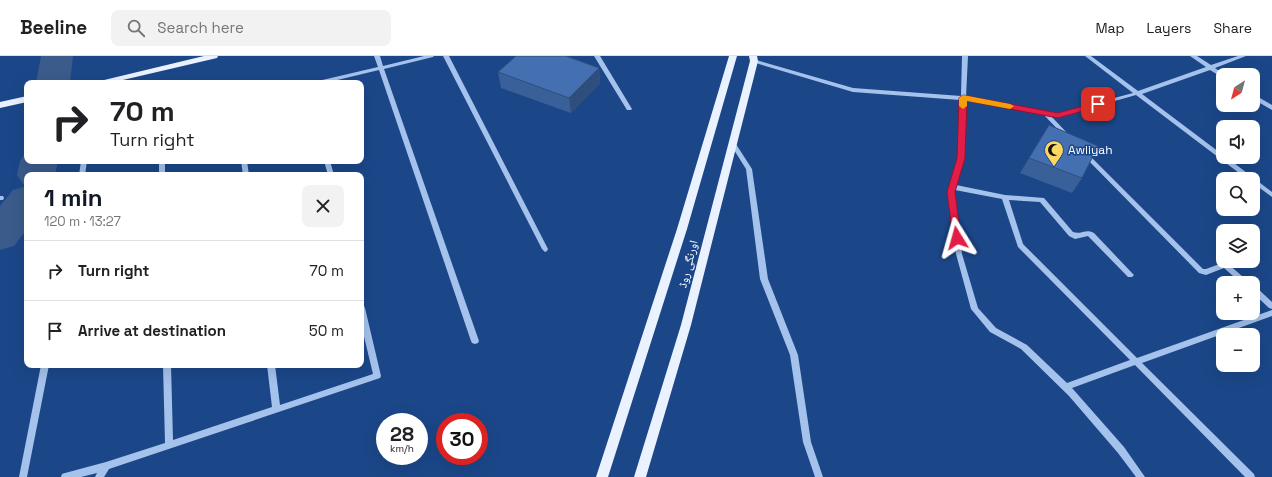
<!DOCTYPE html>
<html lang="en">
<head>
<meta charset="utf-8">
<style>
  body { margin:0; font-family:"Space Grotesk","Noto Naskh Arabic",sans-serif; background:#f2f2f2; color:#202124; height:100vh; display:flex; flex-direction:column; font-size:15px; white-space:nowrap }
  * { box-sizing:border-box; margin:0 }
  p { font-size:13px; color:#757577 }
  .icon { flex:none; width:22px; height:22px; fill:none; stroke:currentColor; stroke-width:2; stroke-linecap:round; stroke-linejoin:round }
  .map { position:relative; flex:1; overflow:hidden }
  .drawer { position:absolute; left:24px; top:116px; width:340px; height:196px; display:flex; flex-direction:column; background:#fff; border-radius:8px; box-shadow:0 4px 16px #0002 }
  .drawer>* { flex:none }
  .guide { position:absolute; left:24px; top:24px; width:340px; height:84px; border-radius:8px; box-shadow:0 4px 16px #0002; background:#fff; color:#202124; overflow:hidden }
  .needle { width:26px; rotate:216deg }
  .fabs { position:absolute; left:1216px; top:12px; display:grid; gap:8px }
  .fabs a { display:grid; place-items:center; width:44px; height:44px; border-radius:8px; background:#fff; box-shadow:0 4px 16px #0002; font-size:20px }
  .speed { position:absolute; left:376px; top:357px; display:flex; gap:8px; font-size:20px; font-weight:700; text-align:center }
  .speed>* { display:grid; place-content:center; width:52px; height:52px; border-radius:50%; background:#fff; box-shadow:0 4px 16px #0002; line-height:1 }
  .speed small { font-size:10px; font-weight:400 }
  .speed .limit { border:6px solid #d22; background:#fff; color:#111 }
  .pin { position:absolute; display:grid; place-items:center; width:34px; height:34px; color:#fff; margin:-17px; border-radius:8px; box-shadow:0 2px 6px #0006 }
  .me { position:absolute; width:44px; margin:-22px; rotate:352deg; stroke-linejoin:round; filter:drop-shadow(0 0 3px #0008) }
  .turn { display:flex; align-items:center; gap:14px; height:84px; padding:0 20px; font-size:18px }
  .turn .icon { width:52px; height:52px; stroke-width:2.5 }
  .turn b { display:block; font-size:28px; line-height:34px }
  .round { display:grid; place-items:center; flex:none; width:42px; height:42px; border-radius:8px; background:#f2f2f2 }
  .overview { display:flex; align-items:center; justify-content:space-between; height:68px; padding:0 20px }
  h1 { font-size:24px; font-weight:600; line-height:30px; color:#111827 }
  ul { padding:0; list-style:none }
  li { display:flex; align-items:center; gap:12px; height:60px; padding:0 20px; border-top:1px solid #e0e0e0 }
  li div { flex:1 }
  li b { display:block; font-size:15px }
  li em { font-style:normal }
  header { display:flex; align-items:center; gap:24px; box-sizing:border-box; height:56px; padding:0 20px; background:#fff; border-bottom:1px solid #e0e0e0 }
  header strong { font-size:19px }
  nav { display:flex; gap:22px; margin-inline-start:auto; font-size:14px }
  .search { width:280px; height:36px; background:#f2f2f2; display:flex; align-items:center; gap:10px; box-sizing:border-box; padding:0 14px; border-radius:8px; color:#757577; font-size:15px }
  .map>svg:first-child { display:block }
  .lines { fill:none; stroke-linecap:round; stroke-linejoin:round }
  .river { fill:#3b5b8b; fill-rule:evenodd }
  .minor { fill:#a5c2ec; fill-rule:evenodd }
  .major { fill:#eaf1ff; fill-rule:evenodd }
  .wall { fill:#3a6099 }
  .shaded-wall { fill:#304e7d }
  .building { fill:#4470b2; stroke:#304e7d }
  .route { fill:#e11d48; stroke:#92132f }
  .slow { fill:#f59e0b }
  .labels { text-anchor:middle; stroke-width:3; stroke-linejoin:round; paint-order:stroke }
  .poi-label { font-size:12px; fill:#fff; stroke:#1b4789; text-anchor:start }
  .street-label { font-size:12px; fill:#fff; stroke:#1b4789 }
</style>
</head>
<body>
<header>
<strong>Beeline</strong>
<div class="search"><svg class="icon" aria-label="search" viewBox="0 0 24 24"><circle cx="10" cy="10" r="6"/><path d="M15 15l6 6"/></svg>Search here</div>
<nav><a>Map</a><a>Layers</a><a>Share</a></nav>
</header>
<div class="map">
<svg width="1272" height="421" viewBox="0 0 1272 421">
  <rect width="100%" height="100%" fill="#1b4789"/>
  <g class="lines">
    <path class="river" d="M41,0H73L70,27H36Z
      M26,96L27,105H58L55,119H27V130L23,128L17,119L20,105Z
      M27,130V173L14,190L0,194V150L13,134Z"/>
    <path class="minor" d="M374,0H380L383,10L424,0H434L433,1L384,13L479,285L478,287L475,288L472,287L471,285L379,14L325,27H315L318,25L378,11Z
      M443,0H449L548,193L547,195L545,196L542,193Z
      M594,0H600L632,53L631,54H627Z
      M962,0H968L966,41L1058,57L1133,37L1085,0H1091L1138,35L1206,11L1190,0H1197L1211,9L1238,0H1246L1215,12L1225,19H1223V22L1210,14L1142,38L1223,99V101H1226L1272,136V141L1253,127V123H1247L1136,39L1058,61L1051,60L1069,79L1070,80L1069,81H1065L1043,58L966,44L964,102L956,129L1005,139L1044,142L1073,176C1081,179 1086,172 1094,177L1132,217L1134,219L1132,221H1128L1088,180L1075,183L1069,180L1040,146L1009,144L1023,188L1137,302L1272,254V260L1142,307L1254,418L1255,421H1245L1135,309L1072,332L1124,391L1145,421H1136L1118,397L1069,340L1021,293L990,276L971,253L956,198L948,136L958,102L960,44L853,36L752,6L751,5L752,4H756L853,32L961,40ZM955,134L1002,143L1018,191L1130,304L1067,327L1027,289L996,272L978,252L962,198L954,136Z
      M1253,38L1272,49V54L1253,43Z
      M732,84L734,85L752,113L768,223L798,299L811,386L823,421H815L803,386L790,299L760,223L746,113L729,86Z
      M1084,95L1086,96L1203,213H1206L1225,206L1227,207L1250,227H1241L1224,212L1206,219L1199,217L1082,98L1081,97L1082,96Z
      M81,105H87L85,119H79Z
      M159,105H165V119H159Z
      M241,105H247L249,119H243Z
      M324,105H330L334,119H328Z
      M0,140H3L4,142L3,144H0Z
      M1253,230L1256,231L1272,246V253L1269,252L1253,237Z
      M361,249L364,250L365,252L381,320L380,322L109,413L104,421H95L97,417L81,421H61L62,418L65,417L106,406L165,387L163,309H171L173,384L272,351L267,309H275L280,349L373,318L361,268Z
      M41,309H49L27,421H19Z"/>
    <path class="major" d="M204,0H218L217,2L110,27H96L100,25Z
      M729,0H737L687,173L608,421H596L677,173Z
      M749,0H757L758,5L691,269L646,421H634L681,269L750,5Z
      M27,40V46L0,52V46Z"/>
  </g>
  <path class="wall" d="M599,12L600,27L571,57L501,32L498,16Z
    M1049,69L1082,122L1072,137L1020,117Z"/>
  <path class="shaded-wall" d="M599,12L600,27L571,57L569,42Z"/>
  <path class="building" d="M516,0H566L599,12L569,42L498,16Z
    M1049,69L1098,90L1082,122L1029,102Z"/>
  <path class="route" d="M963,39L1058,57L1098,46L1102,48L1101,50L1058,62L967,45L965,102L955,136L961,182L957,186L953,182L947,136L957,102L959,42Z"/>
  <path class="slow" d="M963,39L1010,48L1014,50L1010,53L967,45V50L963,53L959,50V42Z"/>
  <defs>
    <symbol id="mosque-pin" viewBox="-11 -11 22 30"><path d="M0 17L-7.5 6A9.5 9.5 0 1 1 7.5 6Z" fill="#fdd662" stroke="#1b4789"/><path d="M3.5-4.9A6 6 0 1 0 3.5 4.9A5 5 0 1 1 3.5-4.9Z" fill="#111"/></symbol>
  </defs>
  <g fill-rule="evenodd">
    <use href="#mosque-pin" x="1043" y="83" width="22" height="30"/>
  </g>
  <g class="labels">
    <g class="poi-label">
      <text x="1068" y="98">Awliyah</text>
    </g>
    <g class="street-label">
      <text transform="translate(688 208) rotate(-76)" y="4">اورنگی روڈ</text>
    </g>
  </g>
</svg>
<div class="fabs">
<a><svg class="needle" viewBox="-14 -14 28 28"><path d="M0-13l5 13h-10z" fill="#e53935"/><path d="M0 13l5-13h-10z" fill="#757577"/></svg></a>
<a><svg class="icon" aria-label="sound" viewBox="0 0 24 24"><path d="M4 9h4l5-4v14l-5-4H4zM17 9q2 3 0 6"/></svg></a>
<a><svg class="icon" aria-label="search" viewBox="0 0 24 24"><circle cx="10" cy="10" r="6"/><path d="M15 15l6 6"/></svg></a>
<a><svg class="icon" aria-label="layers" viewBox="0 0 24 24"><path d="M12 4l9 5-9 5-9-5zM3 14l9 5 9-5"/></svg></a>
<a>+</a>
<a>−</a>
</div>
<div class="speed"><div>28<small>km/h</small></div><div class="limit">30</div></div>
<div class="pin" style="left:1098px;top:48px;background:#d93025"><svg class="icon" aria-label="arrive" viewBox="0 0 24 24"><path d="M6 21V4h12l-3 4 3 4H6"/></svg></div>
<svg class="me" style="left:957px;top:182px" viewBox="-20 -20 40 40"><path d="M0-17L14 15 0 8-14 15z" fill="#e11d48" stroke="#fff" stroke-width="4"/></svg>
<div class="guide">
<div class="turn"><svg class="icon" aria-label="right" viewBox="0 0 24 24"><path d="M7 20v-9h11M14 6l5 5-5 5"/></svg><div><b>70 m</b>Turn right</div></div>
</div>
<section class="drawer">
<div class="overview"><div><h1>1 min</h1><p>120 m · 13:27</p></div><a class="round"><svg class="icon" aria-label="close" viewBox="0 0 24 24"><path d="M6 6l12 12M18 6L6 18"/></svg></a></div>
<ul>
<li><svg class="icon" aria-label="right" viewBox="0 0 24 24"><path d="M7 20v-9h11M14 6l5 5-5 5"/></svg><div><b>Turn right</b></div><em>70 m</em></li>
<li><svg class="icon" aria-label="arrive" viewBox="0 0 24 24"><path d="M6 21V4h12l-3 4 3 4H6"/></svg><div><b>Arrive at destination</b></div><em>50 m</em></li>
</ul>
</section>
</div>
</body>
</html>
